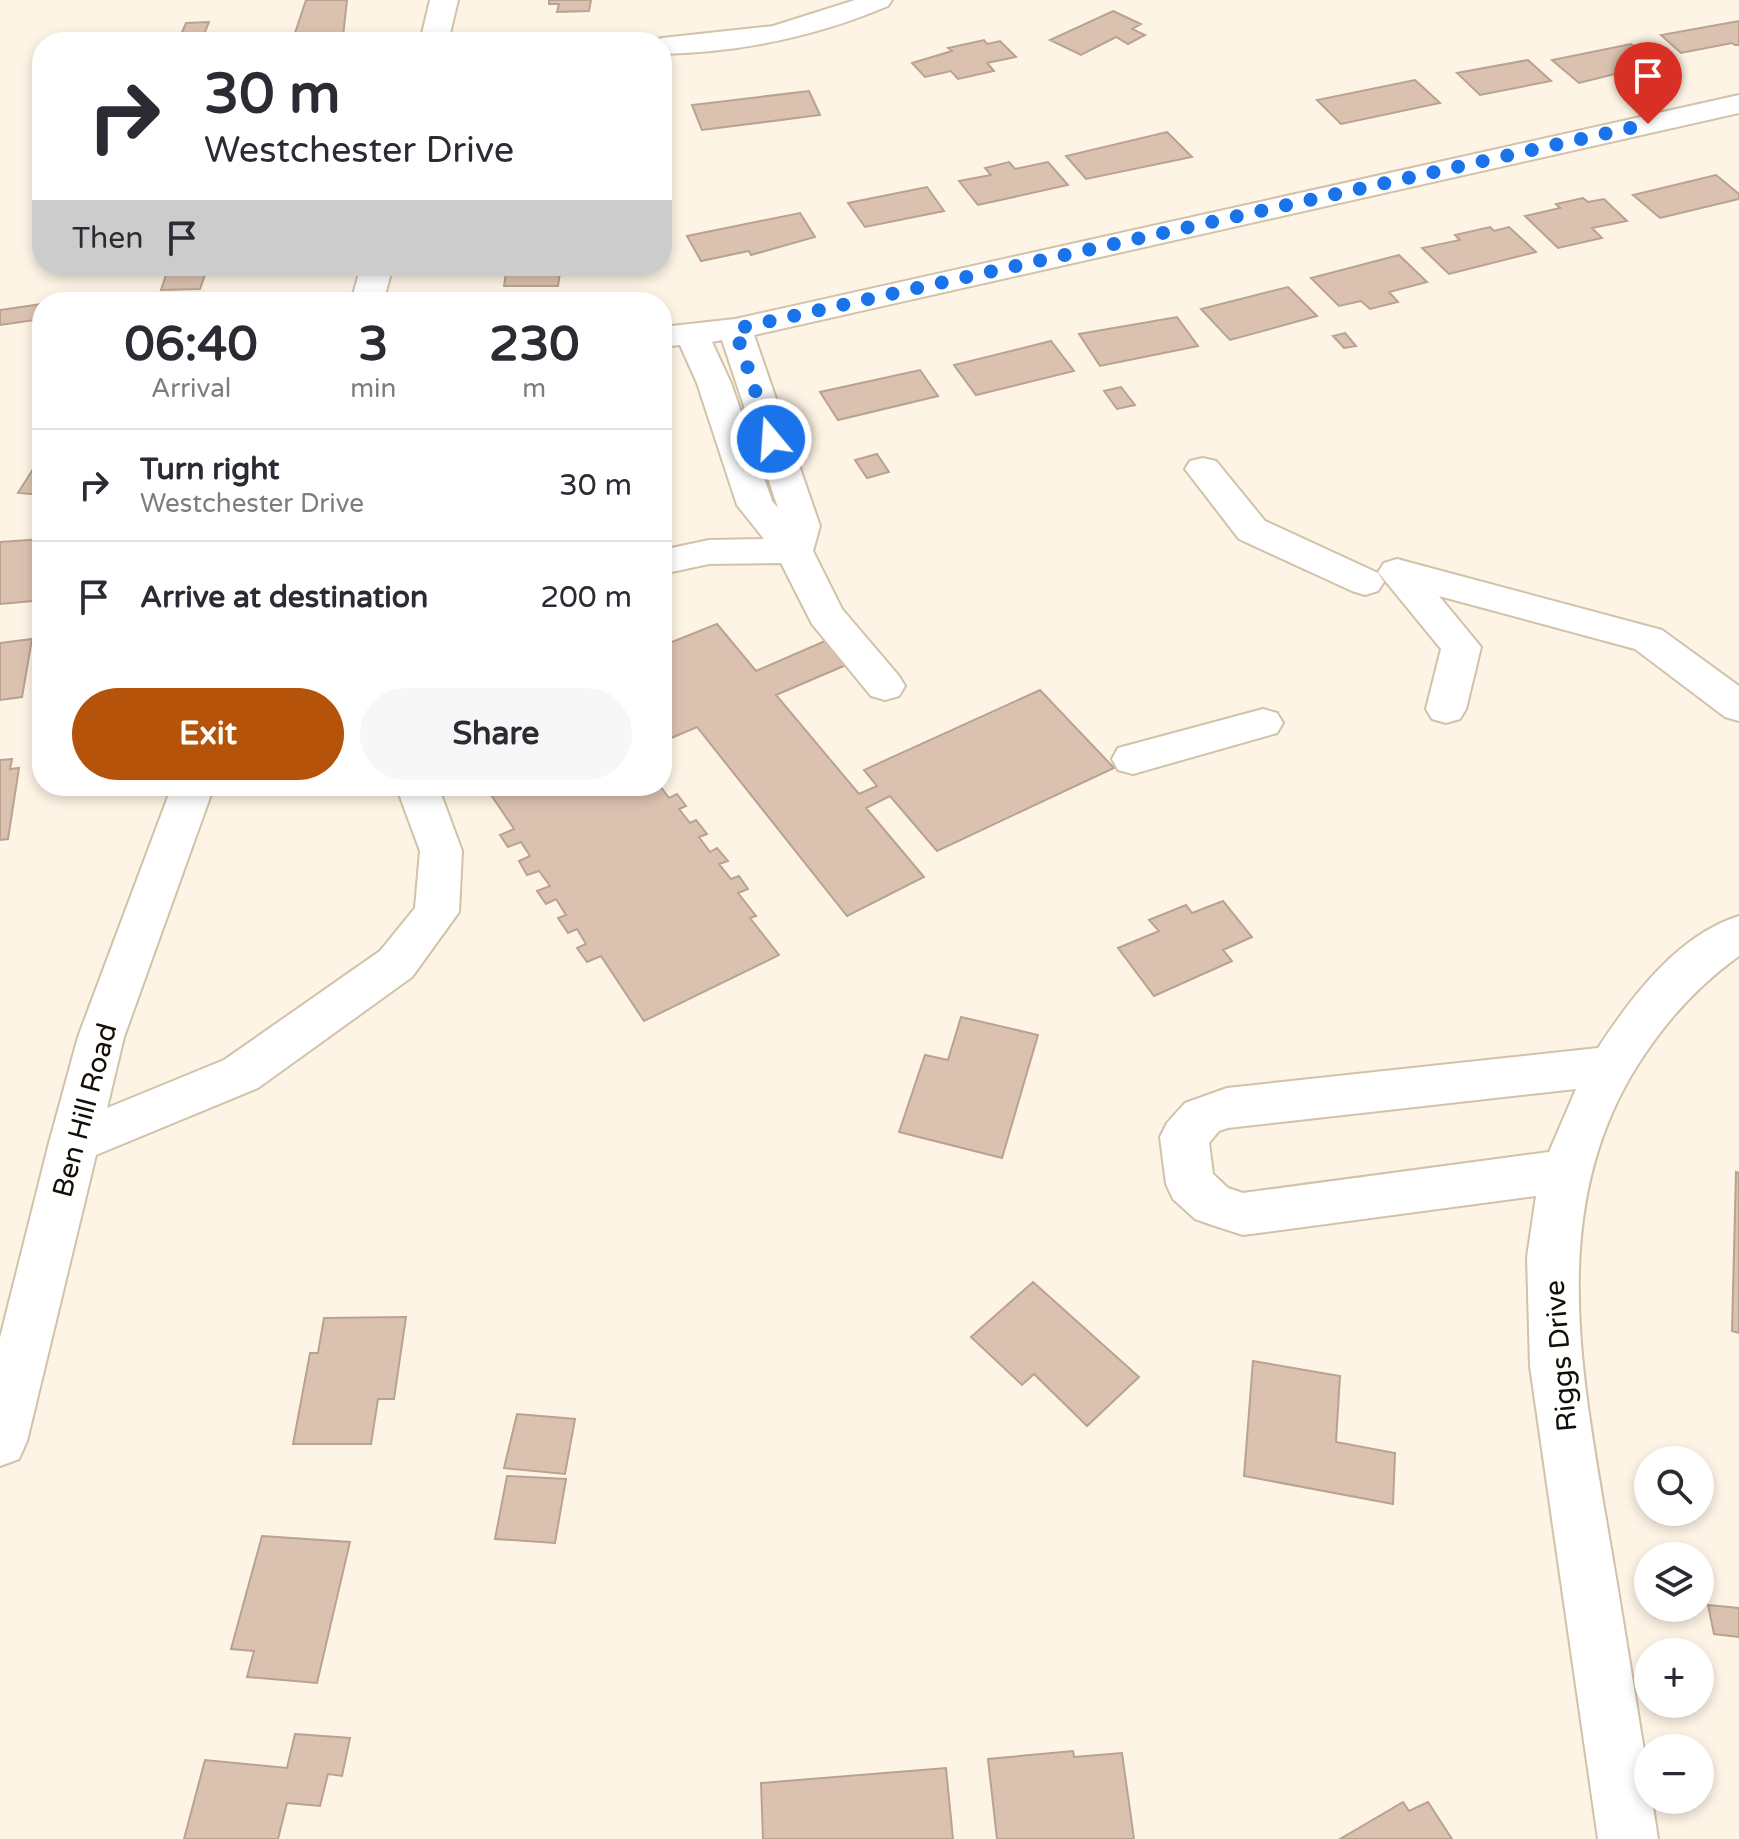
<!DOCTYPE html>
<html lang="en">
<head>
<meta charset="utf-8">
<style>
  body { margin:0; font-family:"Varela Round",sans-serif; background:#f7f7f7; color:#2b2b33; height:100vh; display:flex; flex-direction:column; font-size:30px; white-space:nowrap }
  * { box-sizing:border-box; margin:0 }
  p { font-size:26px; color:#7c7c81 }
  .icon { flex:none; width:44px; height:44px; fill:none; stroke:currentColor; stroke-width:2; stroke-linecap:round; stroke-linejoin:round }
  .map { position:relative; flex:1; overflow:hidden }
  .side { position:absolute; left:32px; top:292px; width:640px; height:504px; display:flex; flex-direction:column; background:#fff; border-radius:32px; box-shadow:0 4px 12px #0003 }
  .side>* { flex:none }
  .guide { position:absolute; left:32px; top:32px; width:640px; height:244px; border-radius:32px; box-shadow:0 4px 12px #0003; background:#fff; color:#2b2b33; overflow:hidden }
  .controls { position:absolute; left:1634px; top:1446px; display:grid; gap:16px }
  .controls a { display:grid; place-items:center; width:80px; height:80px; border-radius:50%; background:#fff; box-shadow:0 4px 12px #0003; font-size:40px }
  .pin { position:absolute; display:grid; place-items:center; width:68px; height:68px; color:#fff; margin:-82px -34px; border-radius:50% 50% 50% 0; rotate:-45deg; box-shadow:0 0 8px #0007 }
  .pin .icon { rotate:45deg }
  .me { position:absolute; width:88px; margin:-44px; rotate:342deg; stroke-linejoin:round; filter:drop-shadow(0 0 6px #0008) }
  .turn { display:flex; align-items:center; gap:28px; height:168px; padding:0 40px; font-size:36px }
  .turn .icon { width:104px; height:104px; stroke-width:2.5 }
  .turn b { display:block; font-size:56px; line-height:68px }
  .then { display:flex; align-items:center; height:76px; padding:0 40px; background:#0003; gap:16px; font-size:30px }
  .eta { display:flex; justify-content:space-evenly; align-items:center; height:136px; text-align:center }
  .eta b { font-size:48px; font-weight:700; line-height:56px }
  .primary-button { display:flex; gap:16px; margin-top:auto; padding:16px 40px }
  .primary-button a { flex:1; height:92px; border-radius:48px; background:#b45309; color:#fff; font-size:32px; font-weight:700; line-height:92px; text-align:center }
  .primary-button a+a { background:#f7f7f7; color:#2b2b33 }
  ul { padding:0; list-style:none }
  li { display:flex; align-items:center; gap:24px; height:112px; padding:0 40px; border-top:2px solid #e1e1e2 }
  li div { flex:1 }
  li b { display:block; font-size:30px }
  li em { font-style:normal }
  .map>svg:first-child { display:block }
  .building { fill:#dbc2b0; stroke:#b9a290; stroke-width:2 }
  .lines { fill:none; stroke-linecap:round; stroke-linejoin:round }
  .minor-casing { stroke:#d1c2a9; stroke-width:4 }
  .minor { fill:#fff; fill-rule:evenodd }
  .route { stroke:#1a73e8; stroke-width:14; stroke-dasharray:0 25.2 }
  .labels { text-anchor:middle; stroke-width:6; stroke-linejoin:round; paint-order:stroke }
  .street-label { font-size:28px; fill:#130e06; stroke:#fff }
</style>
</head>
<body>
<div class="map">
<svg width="1739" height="1839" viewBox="0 0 1739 1839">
  <rect width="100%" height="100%" fill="#fef4e5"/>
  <path class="building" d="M306,0H347L343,36H294Z
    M549,0H591L589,11L557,12L559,4H549Z
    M1113,11L1141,24L1132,29L1145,35L1128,44L1116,37L1081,55L1050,40Z
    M1739,21V45H1735L1732,43L1681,53L1661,35Z
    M209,22L203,37H180L186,23Z
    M984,40L987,44L1000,41L1016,57L987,63L994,71L958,79L951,71L925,77L912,63L952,51L948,48Z
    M1631,44L1655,64L1579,83L1552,60Z
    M1528,60L1551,81L1480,95L1457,73Z
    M1415,80L1440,103L1341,124L1317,100Z
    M809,91L820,115L702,130L692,105Z
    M1167,132L1192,157L1086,179L1066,156Z
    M1009,162L1015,169L1048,162L1068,185L978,205L959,181L991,175L985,168Z
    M1716,175L1739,194V199L1660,218L1633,195Z
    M927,187L944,211L865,227L848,203Z
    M1583,198L1588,202L1604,199L1627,221L1592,228L1602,238L1558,248L1525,216L1560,208L1556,204Z
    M800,213L815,237L751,255L749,251L701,261L687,236Z
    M1490,227L1494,231L1509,227L1536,252L1449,274L1422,248L1460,240L1455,235Z
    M1399,255L1427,282L1389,292L1398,302L1370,309L1361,301L1339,306L1311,278Z
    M169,266H208L200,289L161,290Z
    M507,266H561L558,286H504Z
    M1288,287L1317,316L1230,340L1201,309Z
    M42,304V319L0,325V310Z
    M1177,317L1198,346L1100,366L1079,334Z
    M1345,333L1356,346L1344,348L1333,336Z
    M1051,341L1074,371L976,395L954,365Z
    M920,370L938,396L838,420L820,392Z
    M1121,387L1135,405L1117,409L1104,391Z
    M877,454L889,472L867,478L855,460Z
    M42,455V495L18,493Z
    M42,539L33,601L0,604V542Z
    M717,624L756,671L832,638L853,662L776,695L859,794L877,786L864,770L1040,690L1114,768L937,851L890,796L866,808L924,877L847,916L697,727L662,742V646Z
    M32,639L22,697L0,700V643Z
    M12,759L10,769L19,768L8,839L0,840V760Z
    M485,786H660L669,798L677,794L686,806L679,809L690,823L696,820L707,834L699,837L710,852L717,848L728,861L719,864L731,879L739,876L748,889L738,893L756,916L750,918L779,955L644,1021L601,956L587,962L577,948L586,944L577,929L568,933L558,918L566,915L556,899L546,904L537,891L550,886L539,871L527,875L519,861L530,856L521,842L508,847L500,835L514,829Z
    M1223,901L1252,937L1223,950L1232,961L1154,996L1118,948L1159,931L1149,920L1186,905L1192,913Z
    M961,1017L1038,1035L1002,1158L899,1132L925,1055L948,1060Z
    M1736,1172L1739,1173V1333L1732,1331Z
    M1033,1282L1139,1377L1087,1426L1034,1374L1022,1385L971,1337Z
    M406,1317L394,1399H378L371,1444H293L310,1353H318L324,1318Z
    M1253,1361L1340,1376L1336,1442L1395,1453L1393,1504L1244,1476Z
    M517,1414L575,1419L565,1474L504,1468Z
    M507,1476L566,1479L555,1543L495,1539Z
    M262,1536L350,1542L317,1683L247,1677L254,1651L231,1649Z
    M1708,1605L1739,1608V1637L1714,1634Z
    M295,1734L350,1738L342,1776L328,1774L320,1806L287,1803L278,1839H184L205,1760L287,1768Z
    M1073,1751L1074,1757L1122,1753L1134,1839H997L988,1759Z
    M946,1768L953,1839H763L761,1783Z
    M1403,1802L1409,1811L1428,1802L1452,1839H1340Z"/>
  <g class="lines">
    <defs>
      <path id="minor" d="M430,0H458L448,42H420Z
        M855,0H892L888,6C815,37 741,52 662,54V42H651L662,38L773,26Z
        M1739,95V113L754,335L820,526L813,551L842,609L899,676L905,686L899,696L885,700L871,696L812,624L781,563L709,564L662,574V550L709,540L764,539L737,505L697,383L680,345L662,347V327L735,319ZM722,340L778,508L772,501L731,383L712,342Z
        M361,266H393L383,302H351Z
        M1203,458L1216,461L1265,521L1378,573L1384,582L1378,591L1365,595L1352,591L1239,539L1185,469L1190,461Z
        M1397,559L1662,630L1739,686V721L1725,717L1635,649L1439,596L1481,647L1466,709L1460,719L1446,723L1432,719L1426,709L1441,649L1378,572L1384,563Z
        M1263,709L1277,713L1283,723L1277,733L1133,774L1118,770L1112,759L1118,748Z
        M172,786H214L124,1037L107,1108L224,1060L380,951L415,908L420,851L396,786H438L462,851L459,912L412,977L258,1088L96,1155L27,1441L19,1459L0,1466V1338L49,1143L78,1037Z
        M1739,916V956C1697,986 1664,1023 1637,1066C1549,1206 1580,1365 1606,1519C1621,1604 1634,1690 1648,1775V1800H1652L1658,1839H1598L1530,1366L1527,1257L1536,1196L1243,1235L1212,1225L1195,1219L1173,1199L1166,1184L1160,1137L1167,1123L1185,1103L1227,1088L1598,1048C1632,996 1678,935 1739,916ZM1576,1089L1549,1152L1243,1193L1228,1188L1213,1174L1209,1143L1219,1131L1228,1128Z"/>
    </defs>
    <use href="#minor" class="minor-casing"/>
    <use href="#minor" class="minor"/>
  </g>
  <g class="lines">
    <path class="route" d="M771,439L735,329L1648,124"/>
  </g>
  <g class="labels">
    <g class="street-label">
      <text transform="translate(84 1110) rotate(-75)" y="10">Ben Hill Road</text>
      <text transform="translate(1560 1356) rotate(-95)" y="10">Riggs Drive</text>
    </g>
  </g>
</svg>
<div class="controls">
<a><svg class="icon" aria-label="search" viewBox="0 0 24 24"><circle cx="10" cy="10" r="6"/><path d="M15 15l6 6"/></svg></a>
<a><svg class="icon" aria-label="layers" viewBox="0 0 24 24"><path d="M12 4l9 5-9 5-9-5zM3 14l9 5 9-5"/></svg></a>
<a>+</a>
<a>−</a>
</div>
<div class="pin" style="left:1648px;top:124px;background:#d93025"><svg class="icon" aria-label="arrive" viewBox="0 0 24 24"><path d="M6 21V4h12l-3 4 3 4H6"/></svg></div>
<svg class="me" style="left:771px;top:439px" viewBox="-20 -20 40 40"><circle r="17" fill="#1a73e8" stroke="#fff" stroke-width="3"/><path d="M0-11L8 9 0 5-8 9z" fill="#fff"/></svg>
<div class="guide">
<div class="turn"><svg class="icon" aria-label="right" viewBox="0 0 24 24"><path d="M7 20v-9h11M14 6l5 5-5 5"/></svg><div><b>30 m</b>Westchester Drive</div></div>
<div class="then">Then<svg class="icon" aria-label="arrive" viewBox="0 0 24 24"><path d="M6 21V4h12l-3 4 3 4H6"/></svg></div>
</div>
<section class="side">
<div class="eta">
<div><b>06:40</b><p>Arrival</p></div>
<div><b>3</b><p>min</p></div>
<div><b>230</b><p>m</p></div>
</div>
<ul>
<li><svg class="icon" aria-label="right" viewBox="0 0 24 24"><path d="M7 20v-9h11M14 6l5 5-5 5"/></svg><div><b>Turn right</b><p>Westchester Drive</p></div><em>30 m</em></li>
<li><svg class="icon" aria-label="arrive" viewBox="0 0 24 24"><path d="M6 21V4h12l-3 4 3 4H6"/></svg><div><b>Arrive at destination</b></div><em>200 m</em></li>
</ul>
<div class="primary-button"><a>Exit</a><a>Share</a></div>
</section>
</div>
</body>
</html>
